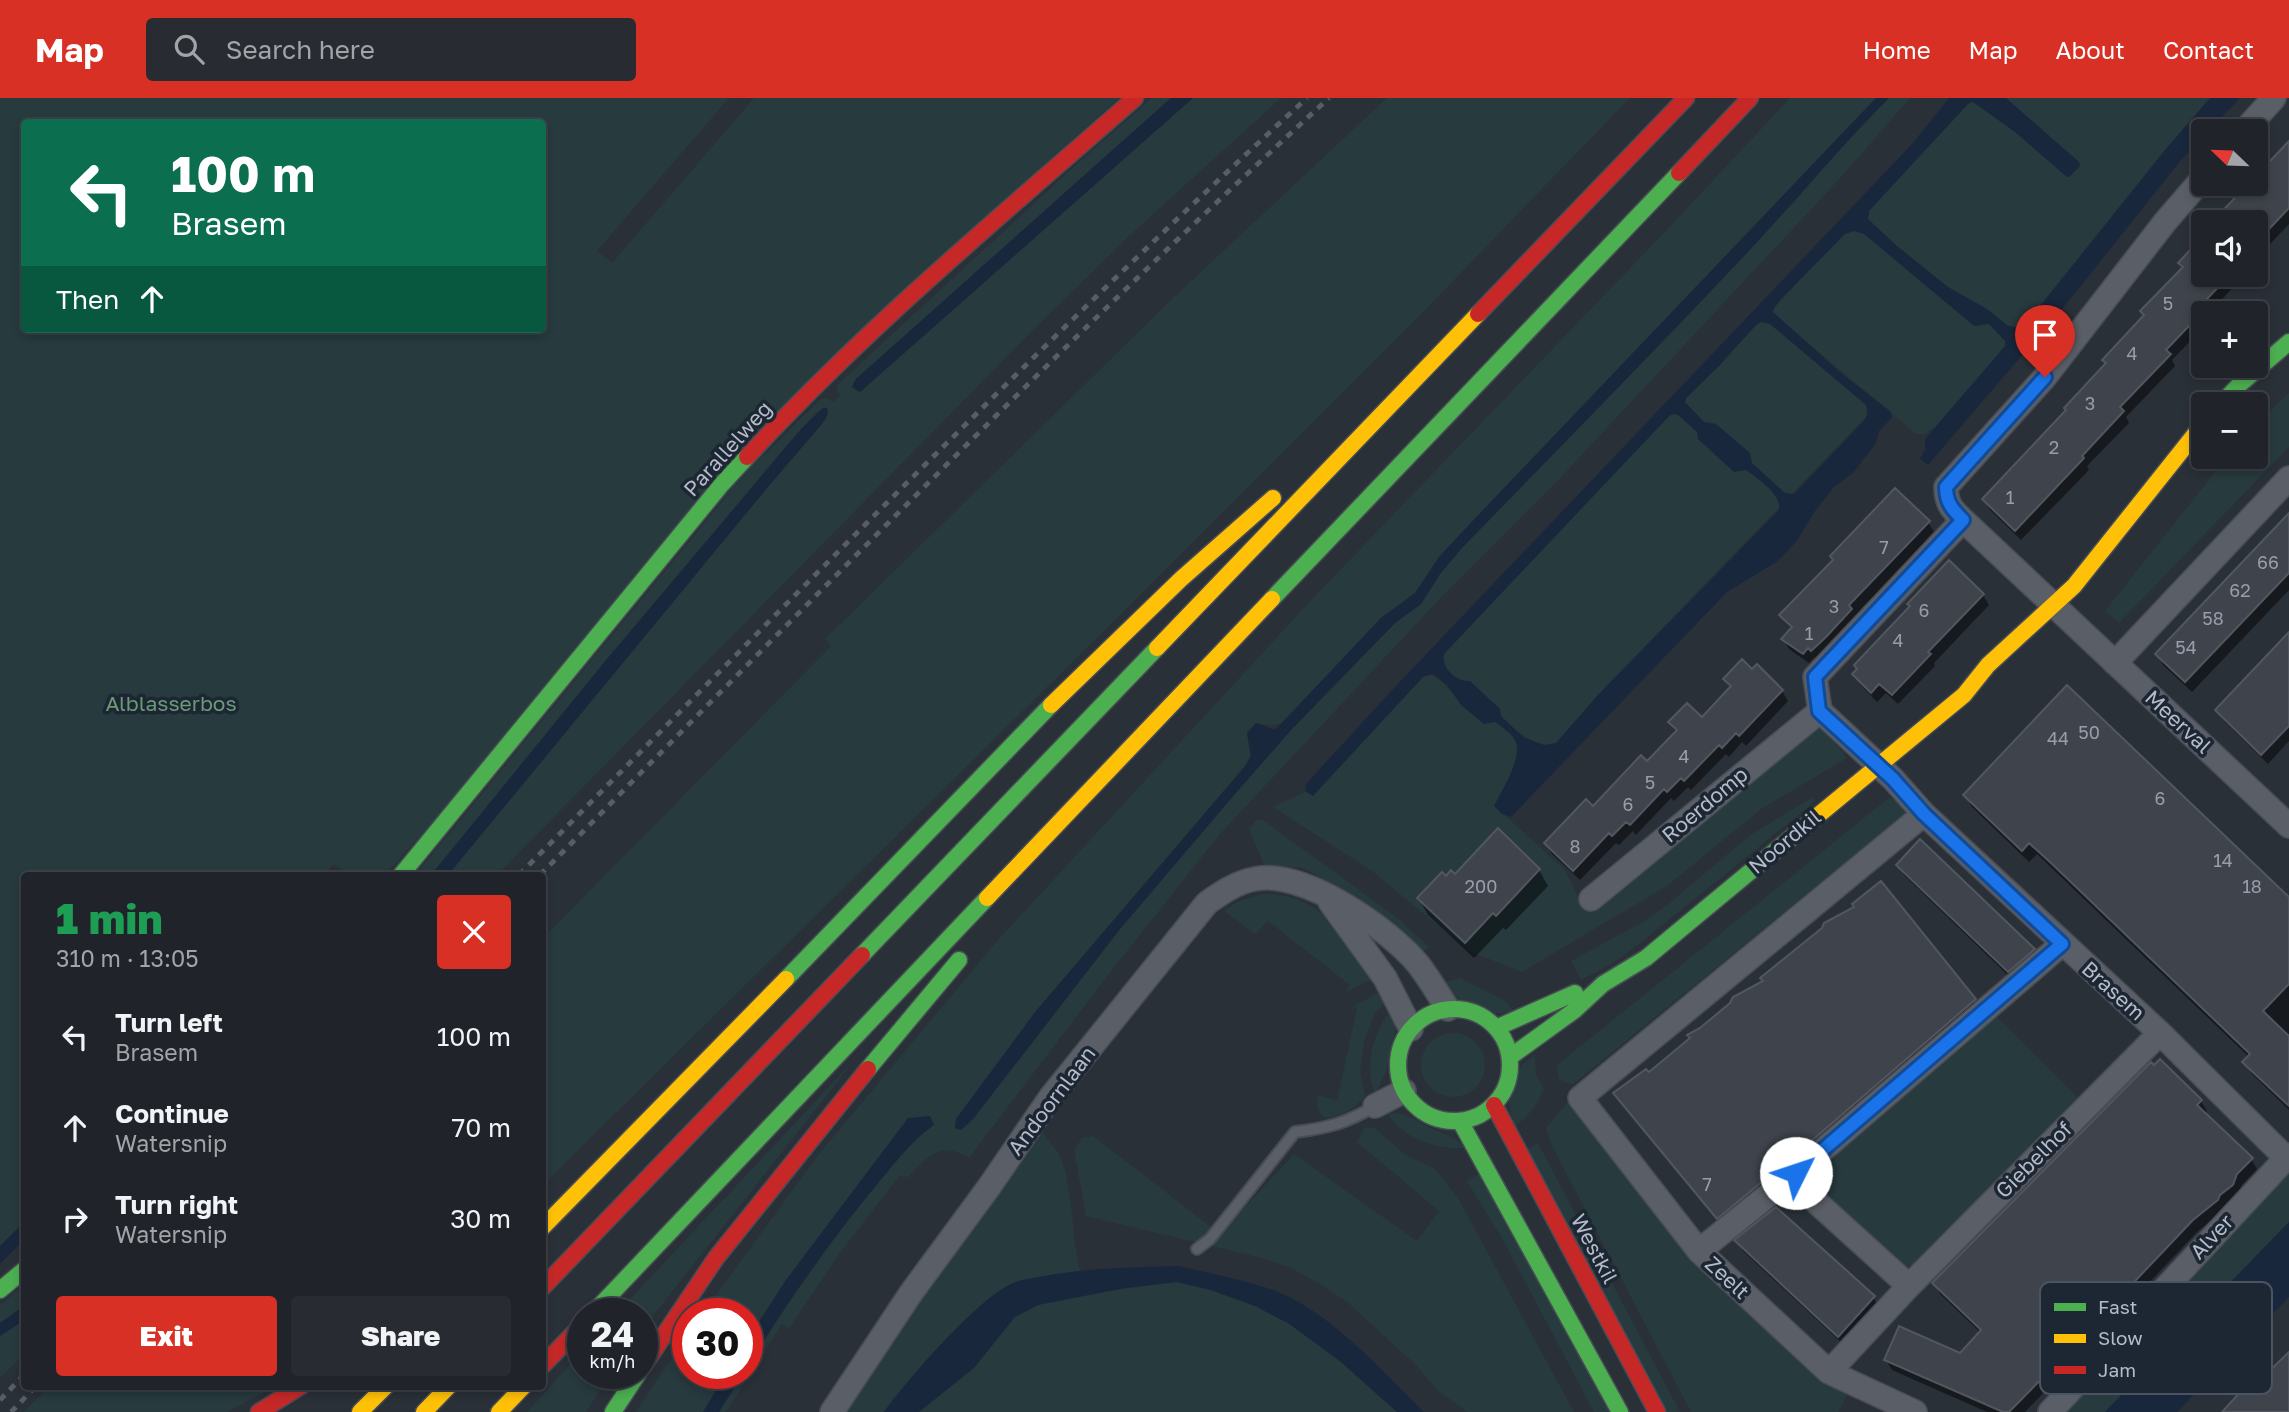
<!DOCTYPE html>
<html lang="en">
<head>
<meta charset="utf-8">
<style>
  body { margin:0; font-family:"Golos Text",sans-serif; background:#282c32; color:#f1f3f6; height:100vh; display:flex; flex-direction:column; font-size:26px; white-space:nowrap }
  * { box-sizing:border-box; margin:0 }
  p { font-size:23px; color:#a2a4a8 }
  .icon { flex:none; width:38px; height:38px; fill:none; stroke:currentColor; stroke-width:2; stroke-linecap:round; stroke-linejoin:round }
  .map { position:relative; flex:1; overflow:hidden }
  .details { position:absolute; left:21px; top:774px; width:525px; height:518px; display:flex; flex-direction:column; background:#20242a; border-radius:7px; box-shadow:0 4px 10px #0003,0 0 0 2px #3d4147 }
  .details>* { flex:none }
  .top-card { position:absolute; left:21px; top:21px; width:525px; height:214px; border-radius:7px; box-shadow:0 4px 10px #0003,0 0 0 2px #3d4147; background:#0b6e4f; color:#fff; overflow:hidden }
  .needle { width:46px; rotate:293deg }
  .controls { position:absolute; left:2191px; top:21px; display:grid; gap:14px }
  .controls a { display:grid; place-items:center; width:77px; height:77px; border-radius:7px; background:#20242a; box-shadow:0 4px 10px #0003,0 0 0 2px #3d4147; font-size:35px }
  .speed { position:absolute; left:567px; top:1200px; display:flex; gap:14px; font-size:35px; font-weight:700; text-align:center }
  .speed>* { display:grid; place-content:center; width:91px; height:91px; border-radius:50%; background:#20242a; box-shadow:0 4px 10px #0003,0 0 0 2px #3d4147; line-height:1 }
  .speed small { font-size:18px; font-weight:400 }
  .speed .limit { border:10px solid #d22; background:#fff; color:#111 }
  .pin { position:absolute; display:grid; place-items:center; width:60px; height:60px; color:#fff; margin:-72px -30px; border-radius:50% 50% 50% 0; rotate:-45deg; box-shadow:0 0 7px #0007 }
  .pin .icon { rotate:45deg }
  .me { position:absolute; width:77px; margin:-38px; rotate:49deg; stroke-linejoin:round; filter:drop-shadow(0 0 5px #0008) }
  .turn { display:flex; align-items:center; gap:24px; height:147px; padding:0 35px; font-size:32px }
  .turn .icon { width:91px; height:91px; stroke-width:2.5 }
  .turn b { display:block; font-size:49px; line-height:60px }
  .then { display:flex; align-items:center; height:66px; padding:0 35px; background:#0003; gap:14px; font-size:26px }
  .round { display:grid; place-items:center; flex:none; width:74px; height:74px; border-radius:7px; background:#282c32 }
  .overview { display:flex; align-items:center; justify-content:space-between; height:119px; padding:0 35px }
  h1 { font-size:42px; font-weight:800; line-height:52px; color:#1e9e55 }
  .primary-button { display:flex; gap:14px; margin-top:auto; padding:14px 35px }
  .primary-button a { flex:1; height:80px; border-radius:7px; background:#d93025; color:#fff; font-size:28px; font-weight:800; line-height:80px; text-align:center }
  .primary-button a+a { background:#282c32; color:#f1f3f6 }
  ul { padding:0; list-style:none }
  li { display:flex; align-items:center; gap:21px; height:91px; padding:0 35px }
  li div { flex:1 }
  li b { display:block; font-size:26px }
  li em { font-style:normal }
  header { display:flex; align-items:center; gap:42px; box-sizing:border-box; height:98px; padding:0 35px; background:#d93025; color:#fff }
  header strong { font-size:33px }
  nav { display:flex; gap:38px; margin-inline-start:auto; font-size:24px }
  .search { width:490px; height:63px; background:#282c32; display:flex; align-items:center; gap:18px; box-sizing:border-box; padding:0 24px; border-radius:7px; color:#a2a4a8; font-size:26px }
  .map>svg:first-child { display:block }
  .green { fill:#273a3e; fill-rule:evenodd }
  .water { fill:#19273c; fill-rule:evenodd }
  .shadow { fill:#0007 }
  .building { fill:#3f444c; stroke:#52575f; stroke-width:2 }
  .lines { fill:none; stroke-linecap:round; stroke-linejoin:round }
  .lane-casing { stroke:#484c55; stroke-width:14 }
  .street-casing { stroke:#484c55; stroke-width:26 }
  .fast-casing { stroke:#484c55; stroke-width:19 }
  .slow-casing { stroke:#484c55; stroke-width:19 }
  .jam-casing { stroke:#484c55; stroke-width:19 }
  .lane { stroke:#5a5e66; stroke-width:10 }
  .street { stroke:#5a5e66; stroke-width:23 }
  .fast { stroke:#4caf50; stroke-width:16 }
  .slow { stroke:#ffc107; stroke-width:16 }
  .jam { stroke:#c62828; stroke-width:16 }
  .rail { stroke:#595d64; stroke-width:5; stroke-dasharray:7 7; stroke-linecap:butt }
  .route-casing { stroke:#114b97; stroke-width:18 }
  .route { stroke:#1a73e8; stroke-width:12 }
  .labels { text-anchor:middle; stroke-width:7; stroke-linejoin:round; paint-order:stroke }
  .number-label { font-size:18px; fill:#979eaa }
  .street-label { font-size:21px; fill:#b4bcc9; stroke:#1d2633 }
  .park-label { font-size:21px; fill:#6b9a76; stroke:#1d2633 }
  .key { fill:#1d2633; stroke:#4a5360; stroke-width:2 }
  .key-label { font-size:19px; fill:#b4bcc9 }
</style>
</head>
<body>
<header>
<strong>Map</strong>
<div class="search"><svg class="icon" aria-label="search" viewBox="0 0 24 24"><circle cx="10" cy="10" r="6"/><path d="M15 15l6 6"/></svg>Search here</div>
<nav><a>Home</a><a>Map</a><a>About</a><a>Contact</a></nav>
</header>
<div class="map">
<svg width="2289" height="1314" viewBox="0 0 2289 1314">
  <rect width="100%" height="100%" fill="#2a3038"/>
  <path class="green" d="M0,0H729L597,153L612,165L754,0H1119L940,160L385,777H349L334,766L326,774L330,777H24V1124L0,1148ZM24,24H542V231H24Z
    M1152,0H1171L856,281L853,285L855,292L860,294L1193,0H1281L1129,138L1027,238L497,777H448L767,390L827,320L819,312L786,348L431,777H415L743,378L821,301L826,300L833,304L840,298L836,288L1079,64Z
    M1387,0H1630L1423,214L1125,512L543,1087V840L831,548L825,541L1173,200Z
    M1790,0H1876L1467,429L1439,459L1415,495L1381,520L1282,625L1272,627L1256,625L1247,635L1250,658L1246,667L1036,913L956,1021L955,1030L967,1027L973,1021L1120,831L1234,697L1291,632L1395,525L1421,506L1440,476L1461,451L1796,102L1849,40L1889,0H1910L1844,76L1562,378L1447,493L1220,736L1108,877L969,1060C940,1042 928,1058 908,1079L899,1078L840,1155L789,1230L782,1226L726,1314H719L743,1276H747V1269C787,1205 830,1143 878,1085C895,1065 912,1042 933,1027L930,1018L908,1021L786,1182L747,1242V1216H702L819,1056L998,842L1315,498L1661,138Z
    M1969,0H2224L1936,329L1924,336H1916L1771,214L1856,118Z
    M1765,218L1866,307L1867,318L1597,598C1589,607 1563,642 1554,646C1530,656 1481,599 1464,583C1452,578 1444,570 1441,557Z
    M2289,295V349L2119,525L2105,513L2227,359H2256V326Z
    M1430,577C1443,580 1447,592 1457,599C1467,608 1479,616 1491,624H1495C1502,629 1513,636 1516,644C1522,661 1502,692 1495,708L1565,772L1584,811L1815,630L1824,631L1847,660L1761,711L1667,788L1522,874L1469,853L1372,773L1273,709L1313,690L1423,579Z
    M1813,699L1816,703L1639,846L1613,865L1581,882L1571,863L1641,825L1666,808L1749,738Z
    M1890,699L1907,714L1572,987L1559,981L1557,967Z
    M1257,721L1263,722L1400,822L1429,849L1420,855L1341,793L1313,775L1302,770L1264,767L1249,731Z
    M1262,796C1319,794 1346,839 1376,879L1346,894L1350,887L1268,823L1255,836L1224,813L1237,804Z
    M1460,880L1504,902L1515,914L1495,915L1459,901L1440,886Z
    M1383,892L1388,901L1374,917L1364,943L1360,974L1365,998C1357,1009 1339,1020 1325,1020C1317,1012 1315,1008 1319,997L1337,1003L1357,910L1352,909Z
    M1391,912L1395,919L1396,930L1386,974L1375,996C1364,967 1372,936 1391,912Z
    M1995,917L2077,999L1918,1167L1901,1168L1813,1086L1809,1074Z
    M1421 967a32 32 0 1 1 64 0a32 32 0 1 1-64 0Z
    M1535,956L1536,977L1544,991C1536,1007 1529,1020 1513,1029L1509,1002L1521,968Z
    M856,960L642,1232V1216H616Z
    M1569,1003L1677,1137L1849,1294L1838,1314H1691L1552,1048L1546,1030Z
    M1396,1015C1408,1017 1416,1022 1427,1028C1441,1036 1454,1037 1465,1050C1432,1051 1408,1042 1387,1016Z
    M1364,1030H1375L1404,1056L1435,1071L1458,1100L1574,1314H1467L1437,1292L1415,1266L1347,1204L1325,1189L1293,1171L1266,1161L1086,1118L1074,1052L1082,1040L1093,1038L1220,1136L1294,1056L1417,1143L1439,1113L1357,1044Z
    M1040,1031L1059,1056L1066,1075L1072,1115L1074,1140L1080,1173L1011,1186L1108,1193L1177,1184L1210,1192L1255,1208L1288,1225L1341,1264L1397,1314H894V1301L884,1314H845L970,1122Z
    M1538,1045L1680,1314H1663L1525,1052Z
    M2289,1074V1124L2105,1314H2057Z
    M1481,1075L1610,1314H1594L1503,1142L1467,1083Z
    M24,1187V1208L0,1225V1207Z
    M24,1222V1256L0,1280V1238Z
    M688,1236V1276H726L703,1314H636Z
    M583,1252V1276H611L586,1314H527Z
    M50,1288H275L228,1314H24Z"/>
  <path class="water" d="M1171,0H1193L860,294L852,289L856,281Z
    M1876,0H1889C1839,50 1794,105 1745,157C1652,256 1556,353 1461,451L1440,476L1421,506L1395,525L1291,632L1234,697L1120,831L973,1021L961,1032L955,1030L956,1021L1036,913L1246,667L1251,657L1247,635L1256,625L1273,631L1277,630L1381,520L1415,495L1439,459L1467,429Z
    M1949,0H2006L2079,64L2080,68L2070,78L2067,79L2015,34L1973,4L1968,6L1869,113L1868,121L1897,148L1948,189L1987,211L2007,227L2017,230L2024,228L2165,52L2210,0H2240L2209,33H2203V39L2181,62L2072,199L1928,367L1920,361L1925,352V341L2005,248V243L1989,226L1974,228L1864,136L1854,133L1845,136L1780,202L1774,210L1773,214L1841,275L1890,313L1892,320L1879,333L1876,345L1853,375L1834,389L1815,413L1796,444L1778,463L1727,494L1511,719L1502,716L1494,708C1502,692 1522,661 1516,644C1513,636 1502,629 1495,624L1484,626L1461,607L1448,588L1433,576L1424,578L1313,698L1305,693L1306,686L1393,591L1913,45ZM1761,224L1770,226L1866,307C1870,317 1865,322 1858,329L1794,396L1785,395L1752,365L1750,355L1716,326L1704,324L1685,304L1686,300L1719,268L1756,227ZM1674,316L1678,317L1697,334L1698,341L1734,374L1746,372C1758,381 1782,396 1779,412L1597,598L1556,645L1544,647L1523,639L1501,618L1500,611L1470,583C1456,584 1441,570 1444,556L1669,318Z
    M823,310H827L828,316L821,327L767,390L448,777H431L606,562L802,330Z
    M930,1018L934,1027C912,1042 895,1065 878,1085C830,1143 787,1205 747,1269V1242L786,1182L908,1020Z
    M24,1124V1142L0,1166V1148Z
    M2289,1124V1199L2177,1314H2105Z
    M1179,1168C1212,1176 1264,1185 1293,1201C1341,1226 1385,1276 1424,1314H1397L1341,1264L1288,1225L1255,1208L1211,1192L1177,1184L1125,1190L1038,1207L1015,1219L974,1270L919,1314H884C907,1282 979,1199 1013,1185C1022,1181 1034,1180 1044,1178C1088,1170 1134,1169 1179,1168Z
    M24,1208V1222L0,1238V1225Z
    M726,1276H743L719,1314H703Z"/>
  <path class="shadow" d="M2288,47L2289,126L2256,161V124H2219L2222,121L2220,118L2251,86H2256V81Z
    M2203,141V177H2242L2243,179L2210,214L2211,215H2203V230L2172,262L2175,268L2126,319L2129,325L2087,368L2089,372L2021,442L1990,412L1984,402L2068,313L2107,267L2184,170L2181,165Z
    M2289,418V492L2192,594L2163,567L2157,556Z
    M1928,424L1934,434L1855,518L1857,522L1818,563L1815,559L1809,565L1789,551L1783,541L1792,532L1782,517Z
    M1983,497L1989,507L1934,565L1935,568L1898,606L1886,595L1877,604L1860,586L1854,576Z
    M2289,537V643L2268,666L2223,622L2217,612Z
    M1752,573L1782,593L1788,603L1746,648L1742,644L1729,659L1726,656L1691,692L1688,689L1674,703L1671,700L1636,737L1633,733L1619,747L1616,745L1580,782L1552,756L1546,745L1647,666L1677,635L1670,625L1702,621L1731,591L1726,581Z
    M1965,697L2289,802V1012L2252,976L2245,964L2249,959L2037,756L2029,764L1972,709Z
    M1898,767L2034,852L2040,862L2015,884L1904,777Z
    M1539,772L1548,788L1506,832L1503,830L1474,860L1428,817L1419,801L1446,780L1455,778Z
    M1881,785L1980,912L1723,1129L1621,1005L1615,996L1649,977L1701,931L1765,884L1856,810Z
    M2201,1003L2207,1013L2204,1016L2251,1061L2257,1071L2242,1087L2238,1097L2226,1108L2223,1113L2198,1133L2124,1211L2119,1223L2110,1226L2080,1257L2076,1267L2065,1272L2025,1314H1987L1892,1272L1886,1262L1960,1257L1981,1235L1940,1196L1934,1185Z
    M1737,1143L1873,1199L1879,1210L1845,1248L1743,1153Z"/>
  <path class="building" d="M2289,43V110L2256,145V124H2212L2248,86H2256V78Z
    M2203,138V177H2230L2205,203L2209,207L2166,252L2171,256L2120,309L2124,313L2082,358L2084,360L2015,433L1982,401L2066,312L2064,310L2106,265L2102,262L2144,217L2140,213L2183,169L2178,165Z
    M1895,390L1930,423L1849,507L1852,511L1826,539L1811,553L1808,550L1803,556L1781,541L1792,529L1779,517L1833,462L1830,458Z
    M2289,415V475L2185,584L2155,556Z
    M1949,462L1984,496L1928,554L1931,556L1892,597L1879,586L1871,595L1852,576L1857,571L1854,567L1910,508L1907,506Z
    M2289,534V628L2261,657L2215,612Z
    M1742,561L1752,571L1757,566L1783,592L1739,638L1736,635L1722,650L1719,647L1684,683L1681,680L1667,694L1664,691L1630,727L1626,724L1612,738L1609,735L1573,773L1544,745L1586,701L1593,708L1641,657L1647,663L1677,632L1668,624L1687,605L1702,619L1731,588L1723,581Z
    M2067,587L2289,799V886L2263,913L2289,938V1008L2242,964L2250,956L2051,765L2029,745L2022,753L1963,697Z
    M1498,730L1540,771L1496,818L1493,815L1465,845L1417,800L1442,774L1446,778L1451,772L1455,776Z
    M1920,741L2035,851L2008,874L1896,767Z
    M1881,783L1976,901L1808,1046L1717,1121L1613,995L1646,971L1649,974L1690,940L1687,937L1700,930L1730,905L1733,899L1763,883L1760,880L1822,830L1824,825L1854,809L1852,806Z
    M2160,961L2202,1002L2197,1007L2253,1060L2237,1076L2233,1087L2220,1097L2218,1102L2193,1122L2119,1200L2115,1210L2104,1215L2074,1246L2070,1256L2060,1262L2009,1314H2003L1884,1262L1899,1228L1960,1255L1981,1232L1932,1185L2151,964L2154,967Z
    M1776,1109L1875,1198L1838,1239L1734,1142Z
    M2289,1254V1314H2222L2254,1279L2258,1284Z"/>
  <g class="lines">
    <defs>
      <path id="lane" d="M1197,1151L1210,1141L1295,1034C1328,1030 1347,1025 1375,1008"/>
      <path id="street" d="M2244,33L2274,0
        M1963,422C1952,412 1946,405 1946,389L2045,279L2165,124L2203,80
        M2115,565L2289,380
        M1591,801L1820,613
        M1330,804L1385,880L1411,931
        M2062,846L1796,1075L1803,1092L1909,1188L2160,935
        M1375,1008L1404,993
        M2286,1060L2160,935L1924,716L1893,681L1820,613L1815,579L1963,422L2289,728
        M1699,1153L1796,1075
        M1829,1274L1909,1188
        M832,1314L911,1195L989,1089L1050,1000L1207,805C1221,795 1237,784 1255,781C1303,771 1388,830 1418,866C1429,880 1438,896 1448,911
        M1915,1314L1829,1274L1699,1153L1580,1000L1924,716
        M2050,1314L2289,1057"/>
      <path id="fast" d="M2221,306L2239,287L2289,244
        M1272,501L1679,75
        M401,777L722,386L747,359
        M862,857L1157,550
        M786,881L1051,607
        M1398 967a56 56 0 1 1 112 0a56 56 0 1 1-112 0Z
        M1496,930L1575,895
        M1510,959L1575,912L1603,886L1646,860L1804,729
        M868,971L959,862
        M1460,1023L1620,1314
        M0,1192L24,1172
        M592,1216L987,800
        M613,1314L638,1276"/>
      <path id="slow" d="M1157,550L1478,216
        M1051,607L1181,481L1273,400
        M1804,729L1964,597L1988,567L2074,488L2203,326
        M987,800L1272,501
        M542,1130L786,881
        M360,1314L386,1288
        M424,1314L449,1288
        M499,1314L524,1288"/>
      <path id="jam" d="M1679,75L1750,0
        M1478,216L1686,0
        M747,359C867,229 1003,116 1135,0
        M1494,1007L1657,1314
        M542,1190L862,857
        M542,1268L583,1226
        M642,1270L716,1160L868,971
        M259,1314L301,1288"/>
    </defs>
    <use href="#lane" class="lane-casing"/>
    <use href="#street" class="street-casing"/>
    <use href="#fast" class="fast-casing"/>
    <use href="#slow" class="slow-casing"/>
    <use href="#jam" class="jam-casing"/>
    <use href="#lane" class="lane"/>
    <use href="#street" class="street"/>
    <use href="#fast" class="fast"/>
    <use href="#slow" class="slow"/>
    <use href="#jam" class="jam"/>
    <path class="rail" d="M519,777C778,515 1035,249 1307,0
      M540,777C800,514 1057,249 1329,0
      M0,1302L24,1277
      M11,1314L36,1288"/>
  </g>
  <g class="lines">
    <defs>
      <path id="route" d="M1796,1075L2062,846L1924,716L1893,681L1819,613L1815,579L1963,422C1953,412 1946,405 1946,389L2045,279"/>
    </defs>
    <use href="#route" class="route-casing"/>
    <use href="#route" class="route"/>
  </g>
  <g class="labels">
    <g class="number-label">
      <text x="2168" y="212">5</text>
      <text x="2132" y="262">4</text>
      <text x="2090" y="312">3</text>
      <text x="2054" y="356">2</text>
      <text x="2010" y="406">1</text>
      <text x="1884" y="456">7</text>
      <text x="2268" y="471">66</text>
      <text x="2240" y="499">62</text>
      <text x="1834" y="515">3</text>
      <text x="1924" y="519">6</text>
      <text x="2213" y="527">58</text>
      <text x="1809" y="542">1</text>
      <text x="1898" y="549">4</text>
      <text x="2186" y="556">54</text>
      <text x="2089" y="641">50</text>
      <text x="2058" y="647">44</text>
      <text x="1684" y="665">4</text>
      <text x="1650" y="691">5</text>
      <text x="2160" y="707">6</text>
      <text x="1628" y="713">6</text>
      <text x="1575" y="755">8</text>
      <text x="2223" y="769">14</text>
      <text x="1481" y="795">200</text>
      <text x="2252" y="795">18</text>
      <text x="1707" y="1093">7</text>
    </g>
    <g class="street-label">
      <text transform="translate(728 351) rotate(-48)" y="7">Parallelweg</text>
      <text transform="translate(2178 624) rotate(43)" y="7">Meerval</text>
      <text transform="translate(1705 707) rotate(-40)" y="7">Roerdomp</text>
      <text transform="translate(1785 744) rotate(-40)" y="7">Noordkil</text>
      <text transform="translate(2113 893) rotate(42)" y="7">Brasem</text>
      <text transform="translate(1052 1003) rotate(-53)" y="7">Andoornlaan</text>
      <text transform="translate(2034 1062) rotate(-45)" y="7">Giebelhof</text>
      <text transform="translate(2212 1139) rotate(-47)" y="7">Alver</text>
      <text transform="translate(1594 1151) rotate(62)" y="7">Westkil</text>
      <text transform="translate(1727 1180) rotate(43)" y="7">Zeelt</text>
    </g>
    <g class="park-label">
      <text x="171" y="613">Alblasserbos</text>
    </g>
  </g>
  <rect x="2040" y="1184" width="232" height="112" rx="10" class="key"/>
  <rect x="2054" y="1205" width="32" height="8" fill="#4caf50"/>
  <rect x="2054" y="1236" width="32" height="9" fill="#ffc107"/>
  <rect x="2054" y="1268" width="32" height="8" fill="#c62828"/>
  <g class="key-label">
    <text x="2098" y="1216">Fast</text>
    <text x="2098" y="1247">Slow</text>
    <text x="2098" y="1279">Jam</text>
  </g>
</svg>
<div class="controls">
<a><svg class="needle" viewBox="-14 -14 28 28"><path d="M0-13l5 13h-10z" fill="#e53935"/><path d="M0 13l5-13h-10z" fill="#a2a4a8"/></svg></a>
<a><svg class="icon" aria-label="sound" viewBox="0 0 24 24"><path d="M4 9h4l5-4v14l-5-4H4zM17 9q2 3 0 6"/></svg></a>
<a>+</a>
<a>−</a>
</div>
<div class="speed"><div>24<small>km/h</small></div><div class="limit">30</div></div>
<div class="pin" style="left:2045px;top:279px;background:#d93025"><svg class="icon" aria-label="arrive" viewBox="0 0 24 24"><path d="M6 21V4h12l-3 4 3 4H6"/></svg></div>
<svg class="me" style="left:1796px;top:1075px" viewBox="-20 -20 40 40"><circle r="19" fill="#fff"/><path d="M0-13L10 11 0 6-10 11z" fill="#1a73e8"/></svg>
<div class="top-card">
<div class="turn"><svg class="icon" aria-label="left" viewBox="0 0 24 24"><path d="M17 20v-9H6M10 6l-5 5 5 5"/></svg><div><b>100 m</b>Brasem</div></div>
<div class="then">Then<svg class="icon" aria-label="ahead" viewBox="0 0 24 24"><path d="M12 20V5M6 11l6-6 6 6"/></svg></div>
</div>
<section class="details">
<div class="overview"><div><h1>1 min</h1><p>310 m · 13:05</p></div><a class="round" style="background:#d93025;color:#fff"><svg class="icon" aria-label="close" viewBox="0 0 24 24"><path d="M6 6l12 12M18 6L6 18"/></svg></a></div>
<ul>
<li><svg class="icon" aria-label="left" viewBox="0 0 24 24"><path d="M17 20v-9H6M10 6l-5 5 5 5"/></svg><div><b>Turn left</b><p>Brasem</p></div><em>100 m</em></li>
<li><svg class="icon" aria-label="ahead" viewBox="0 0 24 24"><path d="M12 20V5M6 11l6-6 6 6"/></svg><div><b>Continue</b><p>Watersnip</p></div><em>70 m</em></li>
<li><svg class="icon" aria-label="right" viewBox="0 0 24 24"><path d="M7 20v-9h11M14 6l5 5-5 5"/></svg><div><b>Turn right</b><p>Watersnip</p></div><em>30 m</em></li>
</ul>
<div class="primary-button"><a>Exit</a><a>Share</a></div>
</section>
</div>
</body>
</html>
